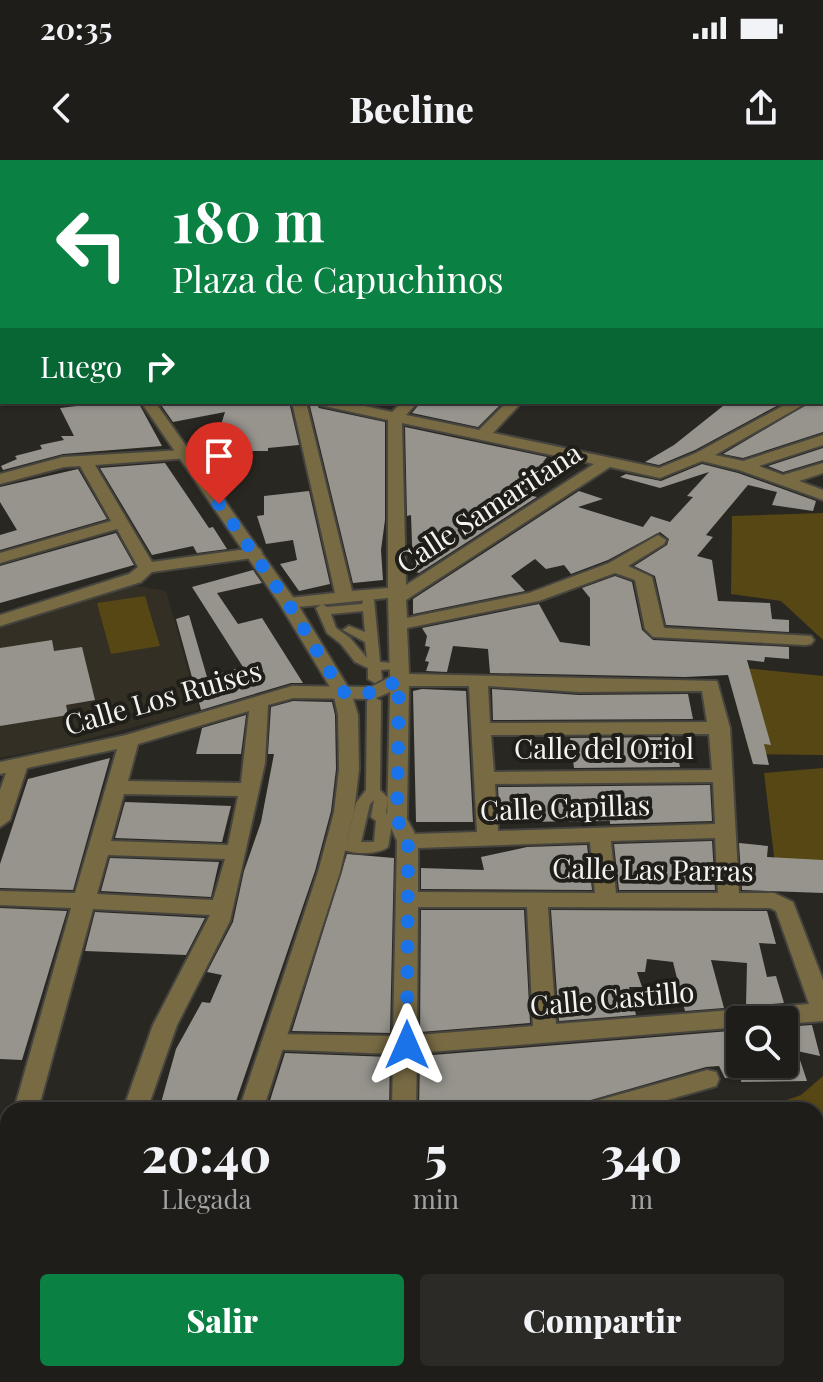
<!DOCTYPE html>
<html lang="es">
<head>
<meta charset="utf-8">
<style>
  body { margin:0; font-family:"Playfair Display",serif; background:#2c2a27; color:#f1f3f6; height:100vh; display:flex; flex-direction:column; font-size:30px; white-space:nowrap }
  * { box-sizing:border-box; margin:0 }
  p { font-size:26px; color:#a1a2a2 }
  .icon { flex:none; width:44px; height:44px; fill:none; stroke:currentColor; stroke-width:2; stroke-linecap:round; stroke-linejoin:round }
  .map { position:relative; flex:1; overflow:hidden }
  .sheet { position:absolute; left:0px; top:942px; width:824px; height:280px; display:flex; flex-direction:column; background:#1f1d1a; border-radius:24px 24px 0 0; box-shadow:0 2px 6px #0004,0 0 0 2px #3c3b39 }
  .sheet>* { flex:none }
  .guide { position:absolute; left:0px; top:0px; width:824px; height:244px; box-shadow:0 2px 6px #0004,0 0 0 2px #3c3b39; background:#0b8043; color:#fff; overflow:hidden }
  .tools { position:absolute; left:726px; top:846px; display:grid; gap:16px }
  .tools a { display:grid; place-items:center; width:72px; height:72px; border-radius:8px; background:#1f1d1a; box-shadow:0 2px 6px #0004,0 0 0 2px #3c3b39; font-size:40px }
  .pin { position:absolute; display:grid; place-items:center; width:68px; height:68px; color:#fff; margin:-82px -34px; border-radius:50% 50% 50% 0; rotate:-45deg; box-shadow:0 0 8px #0007 }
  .pin .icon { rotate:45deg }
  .me { position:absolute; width:88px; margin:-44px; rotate:0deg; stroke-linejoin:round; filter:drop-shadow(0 0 6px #0008) }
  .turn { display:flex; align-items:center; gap:28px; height:168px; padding:0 40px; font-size:36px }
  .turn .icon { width:104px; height:104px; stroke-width:2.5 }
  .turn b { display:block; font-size:56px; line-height:68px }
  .then { display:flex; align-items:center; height:76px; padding:0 40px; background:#0003; gap:16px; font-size:30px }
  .eta { display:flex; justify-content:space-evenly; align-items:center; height:136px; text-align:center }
  .eta b { font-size:48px; font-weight:800; line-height:56px }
  .button { display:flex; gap:16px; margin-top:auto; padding:16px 40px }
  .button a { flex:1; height:92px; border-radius:8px; background:#0b8043; color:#fff; font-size:32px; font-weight:800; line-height:92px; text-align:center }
  .button a+a { background:#2c2a27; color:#f1f3f6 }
  .status { display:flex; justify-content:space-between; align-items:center; height:56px; padding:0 40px; background:#1f1d1a; direction:ltr }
  .status svg { height:22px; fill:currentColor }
  header { display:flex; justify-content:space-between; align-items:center; height:104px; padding:0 40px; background:#1f1d1a; font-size:36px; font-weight:800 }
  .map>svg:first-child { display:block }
  .built { fill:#332f24 }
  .green { fill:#574714 }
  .building { fill:#96948d }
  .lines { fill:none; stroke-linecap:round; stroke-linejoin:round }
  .pedestrian-casing { stroke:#45443f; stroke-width:4 }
  .minor-casing { stroke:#45443f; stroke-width:4 }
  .tertiary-casing { stroke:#45443f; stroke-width:4 }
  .trunk-casing { stroke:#45443f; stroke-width:4 }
  .pedestrian { fill:#786b44; fill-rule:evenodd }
  .minor { fill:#786b44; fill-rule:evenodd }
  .tertiary { fill:#786b44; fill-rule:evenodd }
  .trunk { fill:#dbbc5e; fill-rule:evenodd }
  .route { stroke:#1a73e8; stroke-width:14; stroke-dasharray:0 25.2 }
  .labels { text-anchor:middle; stroke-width:8; stroke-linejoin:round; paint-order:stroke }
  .street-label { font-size:28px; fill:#f4f3f0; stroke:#1f1e19 }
</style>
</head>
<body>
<div class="status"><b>20:35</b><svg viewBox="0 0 49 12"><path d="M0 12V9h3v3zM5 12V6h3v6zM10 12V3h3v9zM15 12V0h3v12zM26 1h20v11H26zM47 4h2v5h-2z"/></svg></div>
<header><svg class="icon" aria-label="back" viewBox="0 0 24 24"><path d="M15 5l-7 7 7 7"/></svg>Beeline<svg class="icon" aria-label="share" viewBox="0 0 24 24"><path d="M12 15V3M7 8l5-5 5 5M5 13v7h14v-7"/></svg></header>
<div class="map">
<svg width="823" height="1222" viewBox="0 0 823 1222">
  <rect width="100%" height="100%" fill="#292722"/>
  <path class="built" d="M132,425L166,431L199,550L53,588L0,598V466Z"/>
  <path class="green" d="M258,0H823V57L822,2H255Z
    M823,353V480L781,441L731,434L732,356Z
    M145,436L160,486L111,494L97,443Z
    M726,506L823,516V595L750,594Z
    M823,608V731L777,721L764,613Z
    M823,916V1222H675L673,1214H816V950H758L801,935Z"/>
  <path class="building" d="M84,242H138L162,286L63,294L3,310L1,306L17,299L15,296L42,289L40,285L64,280L61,276H74L60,248L85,245Z
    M159,242H289L299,285L268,288V291H213L225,252L173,262Z
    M309,242H315L319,248L385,262V360L381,390L383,420L353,423Z
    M421,242H503L478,267L412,253Z
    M728,242L756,245L761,242H784L695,290L659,305L645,302L674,285Z
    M811,242H823V272L743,298L723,294Z
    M405,267L547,297L543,302H551L530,325L534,327L528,335L537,337L419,413L413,411L411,355L407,356Z
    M823,288V300L783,312L768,306Z
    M165,303L209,368L213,367L227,389L197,393L193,386L152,395L100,308Z
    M702,304L738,313L816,341L813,351L772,345L777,332L748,325L706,375L713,377L697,396L712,400L718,441L770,443L772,459L789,460V472L666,465L655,416L634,406L667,385L669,379L660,372L608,400L571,414L564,405L546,409L535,399L511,416L525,431L413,454V439L579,331L603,339L578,347L643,367L651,356L670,362L693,337L687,336L709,312L660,328L620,317L626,314L661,321Z
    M78,309L107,359L0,390V375L17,370L0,342V327Z
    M309,331L330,424L299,431L280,404L297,400L293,380L266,384L257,356L264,355V336Z
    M116,373L134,405L0,443V406Z
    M253,410L262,423L217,433L238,464L262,458L303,523H291L201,550L176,459L189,455L207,517L243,507L192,427Z
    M615,416L632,422L642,470L653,480L789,487V499L765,497L764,502L747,500L771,585L764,584L769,605L753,604L728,515L685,517L490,513L488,489L453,486L447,512L426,511L429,502L425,501L430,487L425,486L427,476L422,468L539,444L560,482L590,486V438L582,428Z
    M52,480L54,491L82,487L95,540L66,545L68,555L0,566V488Z
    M422,529L466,531L473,662H416L413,531Z
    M492,529L579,535L688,534L693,559L493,560Z
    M293,541L332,542L335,555L336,609L331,651L315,711L233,950H159L176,889L202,842L210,843L222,815L207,812L233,762L244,711L261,662L274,594H268L271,547Z
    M246,555L241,594H196L202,568Z
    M674,577L680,607L574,608L570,578Z
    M110,598L73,730L0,728V704L28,619Z
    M710,625L712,661L610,664V661L500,662L498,627Z
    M125,642L180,644L231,646L222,682L115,678Z
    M712,681L715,730H619L614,684Z
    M739,683L768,686L767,697L823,700V733L742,730Z
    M587,685L592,730L421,729V708L484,710L481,697L527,687Z
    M347,694L394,698L390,873L292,871Z
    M110,698L219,702L211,737L101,731Z
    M0,748L67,751L22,900L0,899Z
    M421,750H524L530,863L420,872Z
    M551,750L767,751L776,784L759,783L767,817L776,816L784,843L746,846L747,803L711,800L724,848L685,851L673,802L647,799L645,812H637L642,827H629L636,855L559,861Z
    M95,752L205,758L186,795L85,791Z
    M812,865L820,896L797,891L807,921L741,922L742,904H784V867Z
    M730,871L740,917L725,918L719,906L706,907L556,950H419L420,896Z
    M285,893L390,897L389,950H267Z"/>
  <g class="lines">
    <defs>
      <path id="pedestrian" d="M368,436L374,440L380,502L394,503L395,506L394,509L381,510L382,519L375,523L368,519V508L355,502L341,484L327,473L316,448L322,444L327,447L362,444L364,437ZM363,451L365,472L349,466L343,470L365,482L367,498L350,478L336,468L331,454Z
        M374,537L381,541L380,630L388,638L386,653L393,658L388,687C378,695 349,695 339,687L341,684L347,682L356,643L366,630L367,541ZM374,640L371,657L376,661L374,682H361L370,644Z"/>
      <path id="minor" d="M0,142H2V150H0Z
        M822,171H823V179H822Z
        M822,200H823V208H822Z
        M823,224V233H822V224Z
        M292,242H306L352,431L388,428V260L320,245L318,242H346L392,252L402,242H418L406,255L479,270L507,242H522L493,273L659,308L696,293L790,242H808L715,295L743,301L823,275V285L759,306L783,315L823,303V313L799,321L823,330V340L739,310L702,301L660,318L610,307L406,440L407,458L529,433L609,403L658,375L666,380L664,384L628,406L652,417L664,468L811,476L814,480L811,484L805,485L653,477L645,469L635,420L615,413L539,441L407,468L409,514L717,521L730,568L739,733H774L793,742L823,820V861L784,864V860H740V867L417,893L416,950H392L393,894L265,889L261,883L265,877L273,874L393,876L397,681L387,659L390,532L374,539L293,538L268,545L265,603L230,761L177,865L147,950H123L153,865L210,755L93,749L38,950H14L71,748L0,745V731L75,733L117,589L27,608L10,660L0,667V630L6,613L0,614V602L126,575L292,526L371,527L390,517L388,438L288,448L279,443L288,438L335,433ZM402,263L594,304L406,425ZM409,526H469L477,672L415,674L407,659ZM488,526L579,532L702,531L707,562L490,563ZM249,551L241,623L128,621L138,584ZM709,574L712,610L494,612L491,575ZM713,622L715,664L498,671L495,624ZM124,634L238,636L228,685L111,681ZM715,678L718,733H616L611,681ZM590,682L595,733L418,732V688ZM108,695L225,699L213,740L97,734ZM418,747H527L533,866L417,875ZM548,747L770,748L776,751L809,844L556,864Z
        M184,290L192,295L189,298L95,305L152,402L254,388L260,389L262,393L260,397L152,412L141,422L0,466V455L129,414L138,407L117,369L0,403V393L111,361L80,306L64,307L0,324V314L63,297Z
        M707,910L716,912L719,919L716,926L632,950H586L589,943Z
        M8,1006V1053L0,1056V1008Z
        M8,1137V1166L0,1169V1140Z
        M363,1214H391L390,1222H362Z"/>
      <path id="tertiary" d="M0,102L2,103V111L0,110Z
        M141,242H155L297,443L351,532L358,555L359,609L354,652L340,712L263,950H239L318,712L334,652L339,609L338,555L333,532L279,443Z
        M170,1214H198L196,1222H168Z"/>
      <path id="trunk" d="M0,54L2,55V63L0,62Z
        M822,60H823V68H822Z"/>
    </defs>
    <use href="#pedestrian" class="pedestrian-casing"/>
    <use href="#minor" class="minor-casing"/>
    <use href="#tertiary" class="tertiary-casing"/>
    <use href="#trunk" class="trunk-casing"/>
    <use href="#pedestrian" class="pedestrian"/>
    <use href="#minor" class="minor"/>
    <use href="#tertiary" class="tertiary"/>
    <use href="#trunk" class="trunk"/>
  </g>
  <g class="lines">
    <path class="route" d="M219,344L288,443L342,532L374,533L399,520L397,659L408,681L407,885"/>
  </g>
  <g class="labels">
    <g class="street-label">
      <text transform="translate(489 348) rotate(-33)" y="10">Calle Samaritana</text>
      <text transform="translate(163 538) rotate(-16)" y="10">Calle Los Ruises</text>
      <text x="604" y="599">Calle del Oriol</text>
      <text transform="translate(565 648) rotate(-2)" y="10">Calle Capillas</text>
      <text transform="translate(653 710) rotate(1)" y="10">Calle Las Parras</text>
      <text transform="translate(612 839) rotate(-5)" y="10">Calle Castillo</text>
    </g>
  </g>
</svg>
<div class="tools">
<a><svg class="icon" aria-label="search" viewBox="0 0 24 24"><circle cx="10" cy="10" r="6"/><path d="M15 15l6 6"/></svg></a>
</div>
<div class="pin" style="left:219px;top:344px;background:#d93025"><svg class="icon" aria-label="arrive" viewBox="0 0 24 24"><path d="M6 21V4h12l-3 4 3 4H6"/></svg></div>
<svg class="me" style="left:407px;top:885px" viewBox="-20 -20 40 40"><path d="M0-17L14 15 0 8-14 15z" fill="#1a73e8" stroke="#fff" stroke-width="4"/></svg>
<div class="guide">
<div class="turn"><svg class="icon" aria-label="left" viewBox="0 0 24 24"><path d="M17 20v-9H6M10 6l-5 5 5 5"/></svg><div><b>180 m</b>Plaza de Capuchinos</div></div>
<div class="then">Luego<svg class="icon" aria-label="right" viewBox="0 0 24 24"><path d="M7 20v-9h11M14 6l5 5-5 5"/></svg></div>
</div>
<section class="sheet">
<div class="eta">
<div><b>20:40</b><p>Llegada</p></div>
<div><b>5</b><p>min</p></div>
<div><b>340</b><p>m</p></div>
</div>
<div class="button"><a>Salir</a><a>Compartir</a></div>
</section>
</div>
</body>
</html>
